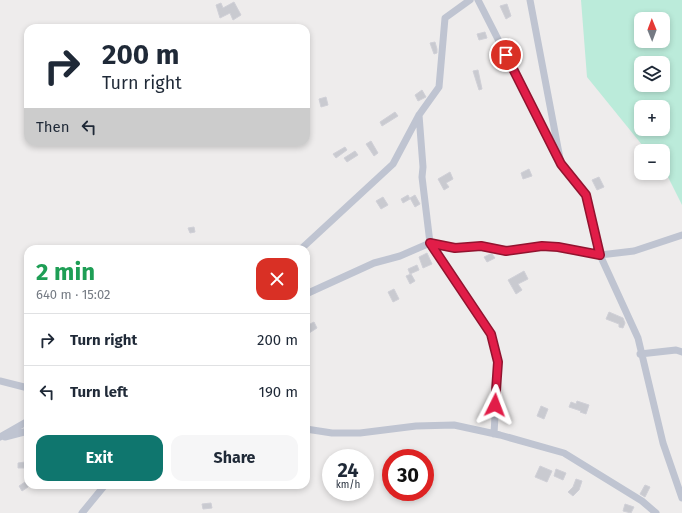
<!DOCTYPE html>
<html lang="en">
<head>
<meta charset="utf-8">
<style>
  body { margin:0; font-family:"Fira Sans",sans-serif; background:#f6f6f7; color:#1f2937; height:100vh; display:flex; flex-direction:column; font-size:15px; white-space:nowrap }
  * { box-sizing:border-box; margin:0 }
  p { font-size:13px; color:#747a83 }
  .icon { flex:none; width:22px; height:22px; fill:none; stroke:currentColor; stroke-width:2; stroke-linecap:round; stroke-linejoin:round }
  .map { position:relative; flex:1; overflow:hidden }
  .panel { position:absolute; left:24px; top:245px; width:286px; height:244px; display:flex; flex-direction:column; background:#fff; border-radius:12px; box-shadow:0 2px 6px #0003 }
  .panel>* { flex:none }
  .banner { position:absolute; left:24px; top:24px; width:286px; height:122px; border-radius:12px; box-shadow:0 2px 6px #0003; background:#fff; color:#1f2937; overflow:hidden }
  .needle { width:26px; rotate:359deg }
  .fabs { position:absolute; left:634px; top:12px; display:grid; gap:8px }
  .fabs a { display:grid; place-items:center; width:36px; height:36px; border-radius:8px; background:#fff; box-shadow:0 2px 6px #0003; font-size:20px }
  .speed { position:absolute; left:322px; top:449px; display:flex; gap:8px; font-size:20px; font-weight:700; text-align:center }
  .speed>* { display:grid; place-content:center; width:52px; height:52px; border-radius:50%; background:#fff; box-shadow:0 2px 6px #0003; line-height:1 }
  .speed small { font-size:10px; font-weight:400 }
  .speed .limit { border:6px solid #d22; background:#fff; color:#111 }
  .pin { position:absolute; display:grid; place-items:center; width:34px; height:34px; color:#fff; margin:-17px; border:2px solid #fff; border-radius:50%; box-shadow:0 1px 4px #0007 }
  .me { position:absolute; width:44px; margin:-22px; rotate:3deg; stroke-linejoin:round; filter:drop-shadow(0 0 3px #0008) }
  .turn { display:flex; align-items:center; gap:14px; height:84px; padding:0 12px; font-size:18px }
  .turn .icon { width:52px; height:52px; stroke-width:2.5 }
  .turn b { display:block; font-size:28px; line-height:34px }
  .then { display:flex; align-items:center; height:38px; padding:0 12px; background:#0003; gap:8px; font-size:15px }
  .round { display:grid; place-items:center; flex:none; width:42px; height:42px; border-radius:12px; background:#f6f6f7 }
  .overview { display:flex; align-items:center; justify-content:space-between; height:68px; padding:0 12px }
  h1 { font-size:24px; font-weight:700; line-height:30px; color:#1e9e55 }
  .cta { display:flex; gap:8px; margin-top:auto; padding:8px 12px }
  .cta a { flex:1; height:46px; border-radius:12px; background:#0f766e; color:#fff; font-size:16px; font-weight:700; line-height:46px; text-align:center }
  .cta a+a { background:#f6f6f7; color:#1f2937 }
  ul { padding:0; list-style:none }
  li { display:flex; align-items:center; gap:12px; height:52px; padding:0 12px; border-top:1px solid #e0e1e3 }
  li div { flex:1 }
  li b { display:block; font-size:15px }
  li em { font-style:normal }
  .map>svg:first-child { display:block }
  .green { fill:#bbebda; fill-rule:evenodd }
  .building { fill:#c9cad0; stroke:#d0d0d7 }
  .lines { fill:none; stroke-linecap:round; stroke-linejoin:round }
  .street { stroke:#bfc4d1; stroke-width:7 }
  .route-casing { stroke:#92132f; stroke-width:10 }
  .route { stroke:#e11d48; stroke-width:7 }
</style>
</head>
<body>
<div class="map">
<svg width="682" height="513" viewBox="0 0 682 513">
  <rect width="100%" height="100%" fill="#eeecec"/>
  <path class="green" d="M581,0H682V205L668,177L663,171V151H647L587,77ZM641,19H663V41H641ZM641,63H663V85H641ZM641,107H663V129H641Z"/>
  <path class="building" d="M234,2L241,15L233,20L230,13L220,18L216,5L221,3L223,8Z
    M507,4L511,16L506,19L500,6Z
    M485,32L487,38L479,40L477,34Z
    M435,42L437,49V53L434,54L430,43Z
    M478,70L482,89L479,90L473,71Z
    M422,90L426,97L418,101L415,95Z
    M326,97L328,105L321,107L319,99Z
    M395,112L398,116L382,126L380,122Z
    M371,141L378,153L374,156L366,144Z
    M345,147L347,150L336,158L333,154Z
    M355,151L358,155L347,162L344,158Z
    M529,169L532,176L523,179L521,173Z
    M450,172L453,179L446,183L449,187L444,190L438,179Z
    M599,177L604,187L597,190L592,180Z
    M408,195L410,199L403,203L401,199Z
    M415,195L420,204L415,207L410,198Z
    M383,197L388,205L381,209L376,201Z
    M194,227L195,232L190,233L188,228Z
    M427,253L432,264L423,268L419,257Z
    M490,254H492L495,258L487,262L484,257Z
    M417,265L419,270L410,274L408,269Z
    M524,271L528,279L518,284L522,290L516,294L508,280Z
    M411,274L415,281L410,284L406,276Z
    M394,289L399,299L393,302L388,292Z
    M609,312L623,318L625,323L623,328L619,327V324L606,319Z
    M314,322L317,328L306,335V326Z
    M577,401L589,405L586,414L580,412L581,411L569,407L571,402L576,404Z
    M541,406L548,409L544,419L537,416Z
    M25,462V468H18V463Z
    M540,466L552,471L547,482L535,477Z
    M556,469L566,473L563,480L554,476Z
    M576,479L582,481L579,490L573,496L568,492L573,487Z
    M28,480V487L22,491L19,486Z
    M645,485L650,487L645,497L640,494Z
    M211,503L212,508L203,509L202,504Z
    M625,504L634,507L631,513L623,511Z"/>
  <g class="lines">
    <path class="street" d="M478,0L558,157
      M530,0L561,164L586,195L600,255L638,338L663,443L682,498
      M419,115L423,167L422,177L430,243L491,334L498,362L494,434
      M301,249L393,164L419,115L439,87L445,18L470,0
      M306,294L374,263L400,256L430,243L455,248L481,247L506,251L542,246L558,247L600,255L634,251L682,235
      M640,354L676,350L682,352
      M0,381L28,388
      M306,429L332,433H360L416,426L454,425L500,435L564,453L642,501L656,513
      M0,437L28,421
      M5,437L28,431
      M82,513L105,485"/>
  </g>
  <g class="lines">
    <defs>
      <path id="route" d="M495,405L498,362L491,334L430,243L455,248L481,246L506,251L542,246L558,247L600,255L586,195L561,164L506,55"/>
    </defs>
    <use href="#route" class="route-casing"/>
    <use href="#route" class="route"/>
  </g>
</svg>
<div class="fabs">
<a><svg class="needle" viewBox="-14 -14 28 28"><path d="M0-13l5 13h-10z" fill="#e53935"/><path d="M0 13l5-13h-10z" fill="#747a83"/></svg></a>
<a><svg class="icon" aria-label="layers" viewBox="0 0 24 24"><path d="M12 4l9 5-9 5-9-5zM3 14l9 5 9-5"/></svg></a>
<a>+</a>
<a>−</a>
</div>
<div class="speed"><div>24<small>km/h</small></div><div class="limit">30</div></div>
<div class="pin" style="left:506px;top:55px;background:#d93025"><svg class="icon" aria-label="arrive" viewBox="0 0 24 24"><path d="M6 21V4h12l-3 4 3 4H6"/></svg></div>
<svg class="me" style="left:495px;top:405px" viewBox="-20 -20 40 40"><path d="M0-17L14 15 0 8-14 15z" fill="#e11d48" stroke="#fff" stroke-width="4"/></svg>
<div class="banner">
<div class="turn"><svg class="icon" aria-label="right" viewBox="0 0 24 24"><path d="M7 20v-9h11M14 6l5 5-5 5"/></svg><div><b>200 m</b>Turn right</div></div>
<div class="then">Then<svg class="icon" aria-label="left" viewBox="0 0 24 24"><path d="M17 20v-9H6M10 6l-5 5 5 5"/></svg></div>
</div>
<section class="panel">
<div class="overview"><div><h1>2 min</h1><p>640 m · 15:02</p></div><a class="round" style="background:#d93025;color:#fff"><svg class="icon" aria-label="close" viewBox="0 0 24 24"><path d="M6 6l12 12M18 6L6 18"/></svg></a></div>
<ul>
<li><svg class="icon" aria-label="right" viewBox="0 0 24 24"><path d="M7 20v-9h11M14 6l5 5-5 5"/></svg><div><b>Turn right</b></div><em>200 m</em></li>
<li><svg class="icon" aria-label="left" viewBox="0 0 24 24"><path d="M17 20v-9H6M10 6l-5 5 5 5"/></svg><div><b>Turn left</b></div><em>190 m</em></li>
</ul>
<div class="cta"><a>Exit</a><a>Share</a></div>
</section>
</div>
</body>
</html>
